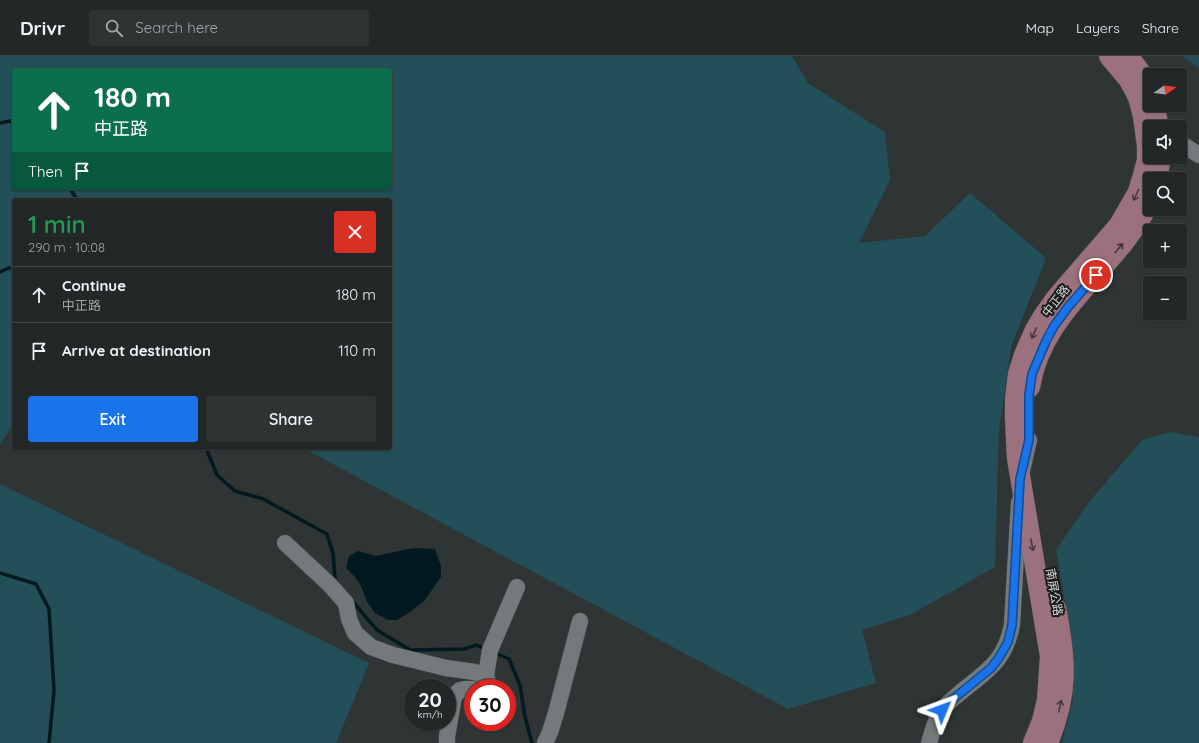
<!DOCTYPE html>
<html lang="en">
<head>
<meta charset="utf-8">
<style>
  body { margin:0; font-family:Quicksand,"Noto Sans TC",sans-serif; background:#2f3334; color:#f1f3f6; height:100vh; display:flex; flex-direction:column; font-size:15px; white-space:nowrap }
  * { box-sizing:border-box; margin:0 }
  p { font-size:13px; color:#a3a5a8 }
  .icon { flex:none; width:22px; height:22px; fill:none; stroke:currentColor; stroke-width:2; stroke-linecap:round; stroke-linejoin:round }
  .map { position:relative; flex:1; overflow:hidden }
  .details { position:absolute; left:12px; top:142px; width:380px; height:252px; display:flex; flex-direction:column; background:#232728; border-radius:4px; box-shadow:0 1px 3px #0004,0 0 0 1px #404445 }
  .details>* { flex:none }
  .top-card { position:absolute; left:12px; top:12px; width:380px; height:122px; border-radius:4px; box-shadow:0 1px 3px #0004,0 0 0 1px #404445; background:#0b6e4f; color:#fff; overflow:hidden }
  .needle { width:26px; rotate:76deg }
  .buttons { position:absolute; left:1143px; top:12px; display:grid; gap:8px }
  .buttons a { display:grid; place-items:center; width:44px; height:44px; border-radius:4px; background:#232728; box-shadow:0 1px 3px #0004,0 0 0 1px #404445; font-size:20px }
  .speed { position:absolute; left:404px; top:623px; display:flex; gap:8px; font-size:20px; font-weight:700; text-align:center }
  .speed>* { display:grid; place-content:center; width:52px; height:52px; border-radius:50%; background:#232728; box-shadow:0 1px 3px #0004,0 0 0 1px #404445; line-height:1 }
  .speed small { font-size:10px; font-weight:400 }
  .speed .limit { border:6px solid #d22; background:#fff; color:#111 }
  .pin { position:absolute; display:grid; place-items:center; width:34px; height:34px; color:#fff; margin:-17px; border:2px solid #fff; border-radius:50%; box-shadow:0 1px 4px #0007 }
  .me { position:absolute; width:44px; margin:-22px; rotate:46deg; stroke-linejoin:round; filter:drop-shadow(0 0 3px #0008) }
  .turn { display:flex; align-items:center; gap:14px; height:84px; padding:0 16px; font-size:18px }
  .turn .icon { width:52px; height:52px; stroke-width:2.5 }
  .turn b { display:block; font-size:28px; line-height:34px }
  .then { display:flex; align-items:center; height:38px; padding:0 16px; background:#0003; gap:8px; font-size:15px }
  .round { display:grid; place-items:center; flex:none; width:42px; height:42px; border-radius:4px; background:#2f3334 }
  .summary { display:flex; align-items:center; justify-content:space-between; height:68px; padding:0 16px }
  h1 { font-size:24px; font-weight:600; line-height:30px; color:#1e9e55 }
  .cta { display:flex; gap:8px; margin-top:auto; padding:8px 16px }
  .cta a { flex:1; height:46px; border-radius:4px; background:#1a73e8; color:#fff; font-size:16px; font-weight:600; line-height:46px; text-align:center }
  .cta a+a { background:#2f3334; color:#f1f3f6 }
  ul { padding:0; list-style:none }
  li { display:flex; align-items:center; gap:12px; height:56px; padding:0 16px; border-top:1px solid #404445 }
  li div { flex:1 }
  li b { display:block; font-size:15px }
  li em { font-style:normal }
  header { display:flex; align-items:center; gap:24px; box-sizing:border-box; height:56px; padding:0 20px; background:#232728; border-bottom:1px solid #404445 }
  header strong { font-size:19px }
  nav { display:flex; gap:22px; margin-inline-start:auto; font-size:14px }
  .search { width:280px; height:36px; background:#2f3334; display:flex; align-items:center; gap:10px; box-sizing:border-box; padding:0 14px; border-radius:4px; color:#a3a5a8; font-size:15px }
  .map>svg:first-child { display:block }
  .green { fill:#224f58; fill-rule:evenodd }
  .water { fill:#021a1f }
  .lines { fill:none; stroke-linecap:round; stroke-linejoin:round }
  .stream { stroke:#021a1f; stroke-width:3.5 }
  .minor-casing { stroke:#4d5152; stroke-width:17 }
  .major-casing { stroke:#4d5152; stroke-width:21 }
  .minor { stroke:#747a7b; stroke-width:16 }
  .major { stroke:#9a717c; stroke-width:20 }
  .oneway { stroke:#46393e }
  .route-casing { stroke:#114b97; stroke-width:10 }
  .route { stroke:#1a73e8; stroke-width:7 }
  .labels { text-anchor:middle; stroke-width:4; stroke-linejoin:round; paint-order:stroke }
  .street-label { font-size:12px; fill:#d7dadb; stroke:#191b1c }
</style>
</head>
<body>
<header>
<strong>Drivr</strong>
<div class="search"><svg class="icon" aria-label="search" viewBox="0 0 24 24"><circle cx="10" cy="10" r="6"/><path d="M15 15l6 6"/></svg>Search here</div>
<nav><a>Map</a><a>Layers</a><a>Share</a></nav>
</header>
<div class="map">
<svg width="1199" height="687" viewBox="0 0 1199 687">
  <rect width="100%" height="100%" fill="#2f3435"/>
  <path class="green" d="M0,0H792L808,27L885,76L890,124L859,187L925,180L970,137L1046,202L1012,288L999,373L995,511L910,559L862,574L876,627L788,653L303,392H390V144H14V367L0,389ZM14,14H390V132H14Z
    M1183,0H1199V12L1184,2Z
    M1170,376L1199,381V687H1062L1073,644L1071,580L1056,494L1089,446L1142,384Z
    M0,428L369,607L336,687H0Z"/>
  <path class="water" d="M414,492L435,493L441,510V521L424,545L410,556L397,564H388L375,557L367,546L361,530L355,521L346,512L349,500L358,495L376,500Z"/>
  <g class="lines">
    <path class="stream" d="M0,67L10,65L14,67
      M70,132L77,144
      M0,216L9,212H14
      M206,392L217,419L235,435L263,443L327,478L333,497L335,523L337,526
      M0,517L36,528L49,553L54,635L49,687
      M352,545L377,574L410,594L464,593L476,589L486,593
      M493,596L509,603L520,629L525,661L532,687"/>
    <defs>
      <path id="minor" d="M1180,87L1199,99
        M1022,415L1029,384
        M285,487L330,529L346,547L349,563L355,577L371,591L393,599L446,612L475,616L486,620
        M489,632L490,631L486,620L490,594L517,531
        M447,687V680L454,640L460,634L465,633H473
        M545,687L550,676L556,657L580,565
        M929,687C932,676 935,665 941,655C946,648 954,642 961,636C988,614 1005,605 1012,569L1019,446"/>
      <path id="major" d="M1128,0L1139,14L1145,27
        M1154,49L1159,71
        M1157,123L1161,101
        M1030,331C1042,253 1119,212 1150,145
        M1033,687L1042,665L1047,644L1050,600L1017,402L1015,363V343L1018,318L1024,299L1035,274L1044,259L1056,242L1119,169L1138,136L1143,119L1147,104V90L1143,60L1138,41L1129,24L1109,0
        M1048,687C1069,638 1066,603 1056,552"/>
    </defs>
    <use href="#minor" class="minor-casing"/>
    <use href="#major" class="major-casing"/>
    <use href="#minor" class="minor"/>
    <use href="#major" class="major"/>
  </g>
  <defs><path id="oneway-shaft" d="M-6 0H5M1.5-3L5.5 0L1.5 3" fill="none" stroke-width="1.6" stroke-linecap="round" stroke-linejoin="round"/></defs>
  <g class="oneway">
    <use href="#oneway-shaft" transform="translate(1136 139) rotate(115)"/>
    <use href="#oneway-shaft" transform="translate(1119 192) rotate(-49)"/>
    <use href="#oneway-shaft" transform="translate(1034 277) rotate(115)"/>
    <use href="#oneway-shaft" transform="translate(1032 489) rotate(80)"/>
    <use href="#oneway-shaft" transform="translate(1060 650) rotate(-78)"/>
  </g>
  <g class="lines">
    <defs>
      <path id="route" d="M942,654L952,644L991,612L998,603L1008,586L1012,569L1020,423L1029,384V339L1032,318L1046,285L1054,270L1068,251L1096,219"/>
    </defs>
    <use href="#route" class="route-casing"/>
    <use href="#route" class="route"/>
  </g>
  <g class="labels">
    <g class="street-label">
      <text transform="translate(1056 245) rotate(-52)" y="4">中正路</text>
      <text transform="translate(1054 536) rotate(80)" y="4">南屏公路</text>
    </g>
  </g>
</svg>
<div class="buttons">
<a><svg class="needle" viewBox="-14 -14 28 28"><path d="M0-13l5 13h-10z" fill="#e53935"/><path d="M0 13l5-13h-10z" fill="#a3a5a8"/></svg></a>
<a><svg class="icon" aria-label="sound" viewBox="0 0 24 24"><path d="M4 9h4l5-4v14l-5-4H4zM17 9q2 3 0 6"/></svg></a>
<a><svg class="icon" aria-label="search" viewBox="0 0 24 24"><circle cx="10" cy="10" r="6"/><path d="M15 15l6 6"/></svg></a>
<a>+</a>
<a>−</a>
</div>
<div class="speed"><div>20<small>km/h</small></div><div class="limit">30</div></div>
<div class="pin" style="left:1096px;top:219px;background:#d93025"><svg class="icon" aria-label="arrive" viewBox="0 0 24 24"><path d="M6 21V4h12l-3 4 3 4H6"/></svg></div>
<svg class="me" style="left:942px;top:654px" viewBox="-20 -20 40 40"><path d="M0-17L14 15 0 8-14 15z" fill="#1a73e8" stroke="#fff" stroke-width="4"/></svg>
<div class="top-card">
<div class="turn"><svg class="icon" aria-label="ahead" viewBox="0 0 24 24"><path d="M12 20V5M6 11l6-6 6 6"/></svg><div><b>180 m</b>中正路</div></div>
<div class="then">Then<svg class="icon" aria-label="arrive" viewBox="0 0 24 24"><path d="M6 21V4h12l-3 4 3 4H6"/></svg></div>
</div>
<section class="details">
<div class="summary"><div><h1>1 min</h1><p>290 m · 10:08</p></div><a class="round" style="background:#d93025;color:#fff"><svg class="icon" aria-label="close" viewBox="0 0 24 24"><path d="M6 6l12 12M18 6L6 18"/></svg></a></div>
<ul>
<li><svg class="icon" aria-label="ahead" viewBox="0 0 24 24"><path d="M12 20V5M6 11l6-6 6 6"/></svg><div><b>Continue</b><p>中正路</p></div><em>180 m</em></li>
<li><svg class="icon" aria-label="arrive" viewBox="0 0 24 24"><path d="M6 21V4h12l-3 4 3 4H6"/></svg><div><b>Arrive at destination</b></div><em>110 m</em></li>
</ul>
<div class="cta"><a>Exit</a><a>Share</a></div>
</section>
</div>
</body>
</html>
